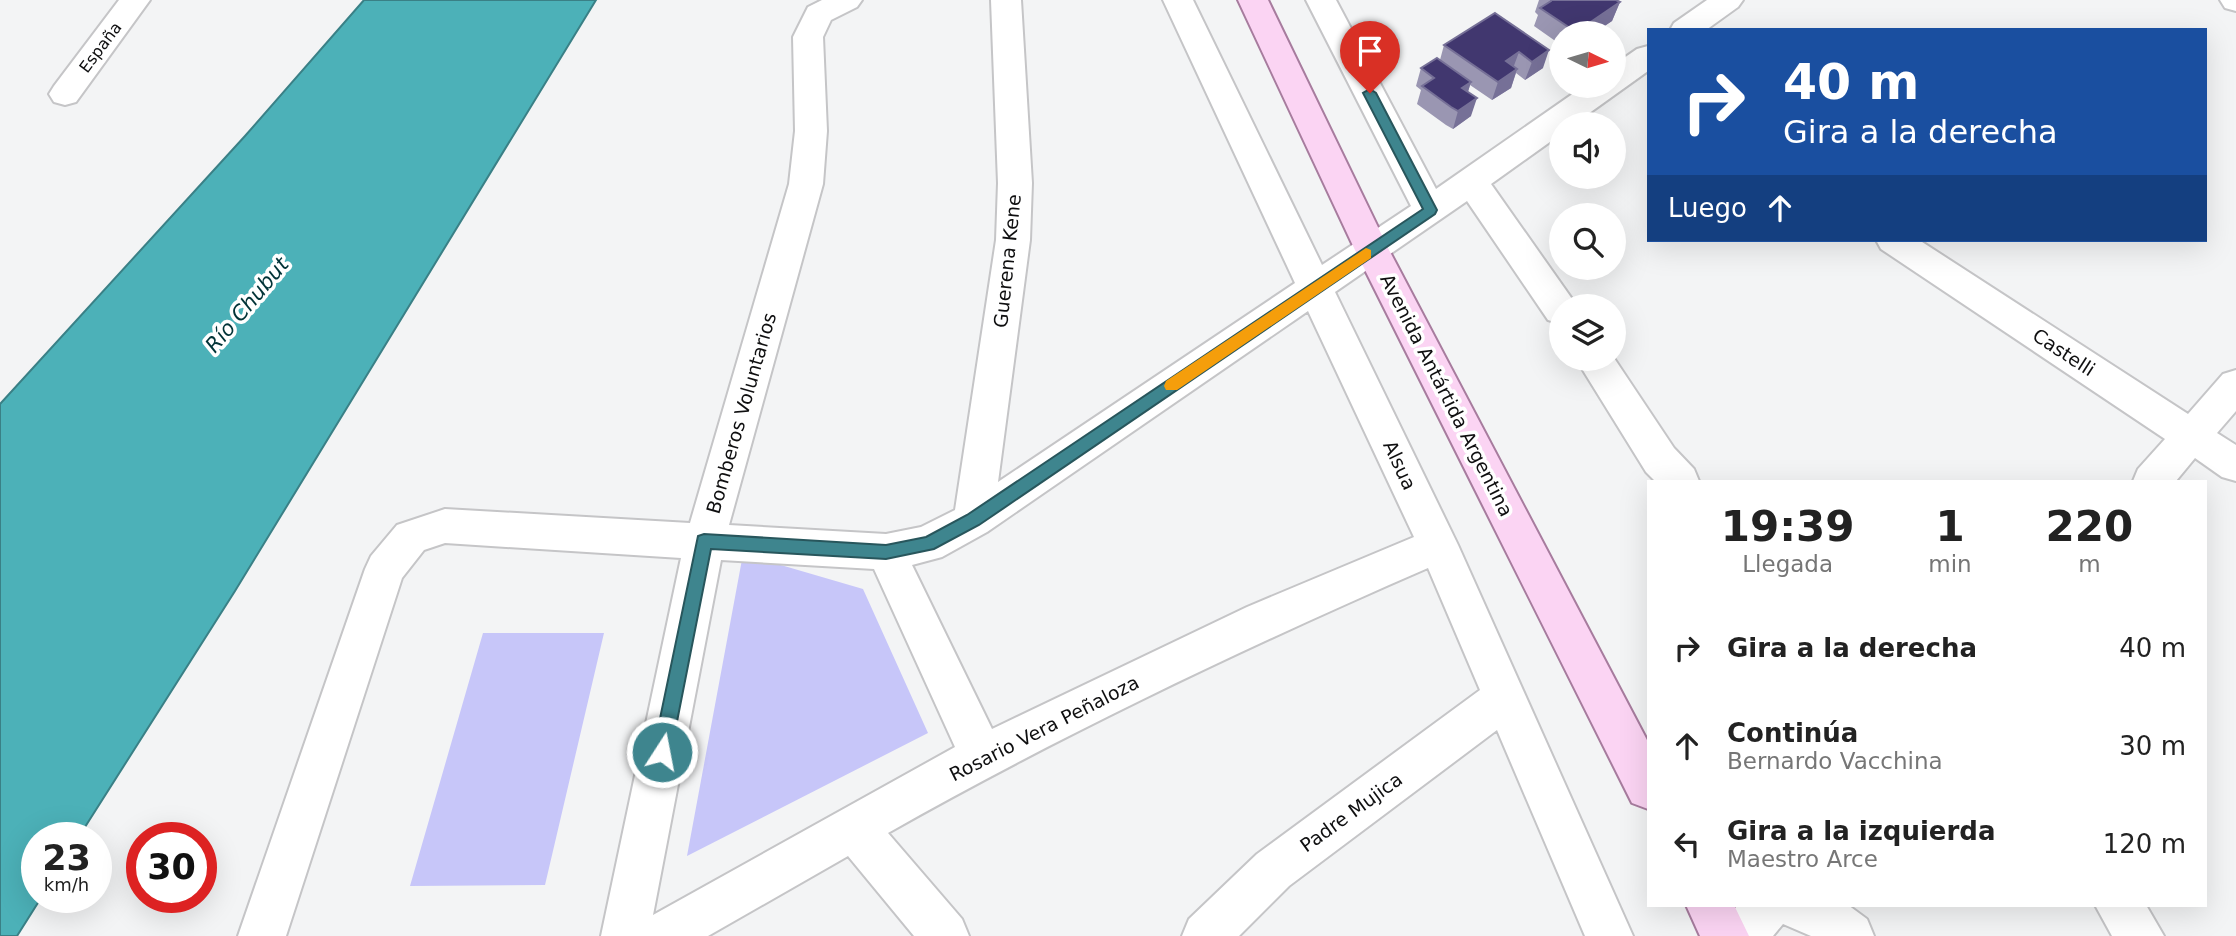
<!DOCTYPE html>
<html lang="es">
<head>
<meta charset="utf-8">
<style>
  body { margin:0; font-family:"DejaVu Sans",sans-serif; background:#f6f6f6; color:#222; height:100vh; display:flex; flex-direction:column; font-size:26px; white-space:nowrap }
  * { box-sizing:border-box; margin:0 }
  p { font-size:23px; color:#767676 }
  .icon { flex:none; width:38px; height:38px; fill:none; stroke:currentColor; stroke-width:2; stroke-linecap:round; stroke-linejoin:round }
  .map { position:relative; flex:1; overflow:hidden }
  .details { position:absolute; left:1647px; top:480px; width:560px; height:427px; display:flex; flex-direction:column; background:#fff; border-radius:0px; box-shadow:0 7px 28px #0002 }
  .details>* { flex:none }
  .guide { position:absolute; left:1647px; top:28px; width:560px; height:214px; border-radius:0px; box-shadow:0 7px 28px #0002; background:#1a4fa0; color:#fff; overflow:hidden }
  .needle { width:46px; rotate:95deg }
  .controls { position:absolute; left:1549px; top:21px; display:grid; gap:14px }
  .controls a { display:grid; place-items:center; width:77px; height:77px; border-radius:50%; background:#fff; box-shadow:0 7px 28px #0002; font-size:35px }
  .speed { position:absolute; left:21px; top:822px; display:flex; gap:14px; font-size:35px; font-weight:700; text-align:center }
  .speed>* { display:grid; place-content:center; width:91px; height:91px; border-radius:50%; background:#fff; box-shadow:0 7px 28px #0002; line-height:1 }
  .speed small { font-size:18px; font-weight:400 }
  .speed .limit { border:10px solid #d22; background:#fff; color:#111 }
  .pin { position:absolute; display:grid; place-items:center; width:60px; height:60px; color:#fff; margin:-72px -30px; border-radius:50% 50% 50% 0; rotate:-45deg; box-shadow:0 0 7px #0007 }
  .pin .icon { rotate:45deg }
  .me { position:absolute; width:77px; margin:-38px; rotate:11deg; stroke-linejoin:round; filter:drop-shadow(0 0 5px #0008) }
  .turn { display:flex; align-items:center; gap:24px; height:147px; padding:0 21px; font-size:32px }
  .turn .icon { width:91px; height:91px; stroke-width:2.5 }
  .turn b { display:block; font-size:49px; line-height:60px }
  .then { display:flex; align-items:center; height:66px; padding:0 21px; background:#0003; gap:14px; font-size:26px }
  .eta { display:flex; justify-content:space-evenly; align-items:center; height:119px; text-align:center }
  .eta b { font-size:42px; font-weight:600; line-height:49px }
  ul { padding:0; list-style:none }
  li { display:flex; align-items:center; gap:21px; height:98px; padding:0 21px }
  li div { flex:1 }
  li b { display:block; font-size:26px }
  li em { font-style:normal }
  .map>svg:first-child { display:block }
  .green { fill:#c7c6f9 }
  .water { fill:#4cb1b8; stroke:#3a8086; stroke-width:2 }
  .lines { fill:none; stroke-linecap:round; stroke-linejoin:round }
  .minor-casing { stroke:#c5c5c7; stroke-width:4 }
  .major-casing { stroke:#a77c9e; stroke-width:4 }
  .minor { fill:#fff; fill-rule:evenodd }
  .major { fill:#fbd4f3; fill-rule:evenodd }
  .wall { fill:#9a96b2 }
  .shaded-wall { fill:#767097 }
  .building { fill:#41376f; stroke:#767097; stroke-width:2 }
  .route { fill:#3e858e; stroke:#28565c; stroke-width:2 }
  .slow { fill:#f59e0b }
  .labels { text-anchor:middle; stroke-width:7; stroke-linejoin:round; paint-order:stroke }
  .far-street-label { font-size:16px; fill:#0f0f10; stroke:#fff }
  .street-label { font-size:19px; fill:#0f0f10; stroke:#fff }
  .water-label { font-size:21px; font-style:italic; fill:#013337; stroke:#fff }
</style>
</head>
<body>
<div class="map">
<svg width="2236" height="936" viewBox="0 0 2236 936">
  <rect width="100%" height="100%" fill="#f3f4f5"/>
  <path class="green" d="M743,554L863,589L928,733L687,856Z
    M483,633H604L545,885L410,886Z"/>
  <path class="water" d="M364,0H596L235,591L78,838H37V898H41L17,936H0V404L245,136Z"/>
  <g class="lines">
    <defs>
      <path id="minor" d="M119,0H150L76,102L65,105L54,102L49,94L54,86Z
        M822,0H862L857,7L831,20L823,37L827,131L823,184L729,525L886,534L921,527L955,510L996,240L998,183L991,0H1021L1032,183L1030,240L998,482L1295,283L1163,0H1193L1322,265L1411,206L1306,0H1336L1436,189L1584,86H1614V65L1637,49L1648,46V71L1574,124H1561V134L1491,184L1577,306H1561V324L1548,320L1467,201L1335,292L1458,545L1633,936H1585L1497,730L1289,886L1239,936H1182L1189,919L1257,854L1480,690L1428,568C1244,648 1063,734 888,833L962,919L969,936H914L848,856L708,936H601L681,558L445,543L424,550L402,578L286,936H238L365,569L371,556L397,525L445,509L690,523L789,184L795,131L793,37L808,7ZM1308,311L1414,537L1247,607L992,729L912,565L942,557L987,532ZM721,560L874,569L955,747L653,915Z
        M1707,0H1743L1738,7L1706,30H1670L1674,23Z
        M2220,0H2236V11L2225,8Z
        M1876,240H1919L2188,414L2223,374L2236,370V411L2217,433L2236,445V481L2222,477L2195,458L2176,481H2133L2138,469L2165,439L1881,249Z
        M1614,358L1674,448L1694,469L1699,481H1655L1646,472L1576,359Z
        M1738,905H1848L1867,919L1874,936H1811L1783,924L1773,936H1717L1724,919Z
        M2095,905H2146L2164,936H2112Z"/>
      <path id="major" d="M1238,0H1268L1389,250L1648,742V809L1632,803L1355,250Z
        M1686,905H1734L1749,936H1700Z"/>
    </defs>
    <use href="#minor" class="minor-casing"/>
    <use href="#major" class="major-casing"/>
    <use href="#minor" class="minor"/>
    <use href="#major" class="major"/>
  </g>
  <path class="wall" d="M1539,0H1616L1620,2L1612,21L1594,33H1561V45L1534,26L1538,15L1535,12Z
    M1495,13L1543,68L1525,80L1516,73L1511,88L1492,100L1470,85L1468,92L1471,116L1453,129L1446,125L1417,104L1421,90L1416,86L1421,68L1440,60L1444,45Z"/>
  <path class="shaded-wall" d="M1620,2L1612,21L1594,33H1576V32Z
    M1549,50L1543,68L1525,80L1532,62Z
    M1519,52L1512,71L1506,61Z
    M1517,69L1511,88L1492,100L1498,82Z
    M1471,82L1465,101L1462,88Z
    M1477,98L1471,116L1453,129L1458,111Z"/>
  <path class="building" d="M1551,0H1616L1620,2L1576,32L1540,8L1551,1Z
    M1495,13L1549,50L1532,62L1519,52L1506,61L1517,69L1498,82L1444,45Z
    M1437,58L1471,82L1462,88L1477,98L1458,111L1451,107L1422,86L1434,78L1421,68Z"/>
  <path class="route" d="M1370,89L1376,93L1437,210L1435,214L979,525L934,549L886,559L711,549L671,752L669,758L662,761L656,758L653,752L698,536L704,534L886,545L926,537L967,515L1423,209L1363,93Z"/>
  <path class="slow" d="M1366,248L1371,250V258L1177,390H1166L1164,386L1166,381Z"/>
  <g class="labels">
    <g class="far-street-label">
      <text transform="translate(100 47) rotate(-53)" y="6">España</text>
    </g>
    <g class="street-label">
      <text transform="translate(1007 261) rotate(-84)" y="7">Guerena Kene</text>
      <text transform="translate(2064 352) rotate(33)" y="7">Castelli</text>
      <text transform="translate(1447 395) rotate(63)" y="7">Avenida Antártida Argentina</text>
      <text transform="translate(741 413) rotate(-74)" y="7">Bomberos Voluntarios</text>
      <text transform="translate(1400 465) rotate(65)" y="7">Alsua</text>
      <text transform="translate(1044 728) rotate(-27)" y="7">Rosario Vera Peñaloza</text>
      <text transform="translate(1351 812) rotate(-36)" y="7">Padre Mujica</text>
    </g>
    <g class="water-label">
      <text transform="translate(247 305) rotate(-50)" y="7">Río Chubut</text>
    </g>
  </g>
</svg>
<div class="controls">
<a><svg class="needle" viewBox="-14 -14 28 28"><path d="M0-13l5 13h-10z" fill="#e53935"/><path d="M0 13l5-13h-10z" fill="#767676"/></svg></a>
<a><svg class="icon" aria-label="sound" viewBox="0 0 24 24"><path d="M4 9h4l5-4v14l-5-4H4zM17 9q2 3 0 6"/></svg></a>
<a><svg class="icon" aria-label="search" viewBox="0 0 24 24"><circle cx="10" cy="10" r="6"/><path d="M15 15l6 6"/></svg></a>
<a><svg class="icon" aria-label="layers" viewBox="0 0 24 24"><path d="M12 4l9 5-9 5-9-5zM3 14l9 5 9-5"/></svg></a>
</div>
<div class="speed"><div>23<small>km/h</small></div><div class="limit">30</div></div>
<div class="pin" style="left:1370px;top:93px;background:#d93025"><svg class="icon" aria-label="arrive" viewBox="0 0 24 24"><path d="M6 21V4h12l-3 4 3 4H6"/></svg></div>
<svg class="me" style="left:662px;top:752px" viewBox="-20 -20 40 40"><circle r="17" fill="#3e858e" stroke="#fff" stroke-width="3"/><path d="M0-11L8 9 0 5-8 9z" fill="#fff"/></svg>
<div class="guide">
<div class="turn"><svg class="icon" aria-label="right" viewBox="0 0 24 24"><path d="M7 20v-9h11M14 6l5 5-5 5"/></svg><div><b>40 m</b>Gira a la derecha</div></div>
<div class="then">Luego<svg class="icon" aria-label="ahead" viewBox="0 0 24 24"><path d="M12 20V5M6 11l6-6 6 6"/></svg></div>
</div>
<section class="details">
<div class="eta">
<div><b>19:39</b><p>Llegada</p></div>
<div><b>1</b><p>min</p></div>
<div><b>220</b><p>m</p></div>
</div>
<ul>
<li><svg class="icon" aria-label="right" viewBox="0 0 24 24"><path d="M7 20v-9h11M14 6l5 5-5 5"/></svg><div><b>Gira a la derecha</b></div><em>40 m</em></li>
<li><svg class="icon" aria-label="ahead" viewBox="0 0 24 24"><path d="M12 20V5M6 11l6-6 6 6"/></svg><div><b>Continúa</b><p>Bernardo Vacchina</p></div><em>30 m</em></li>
<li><svg class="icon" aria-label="left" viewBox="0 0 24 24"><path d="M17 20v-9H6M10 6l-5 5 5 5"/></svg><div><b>Gira a la izquierda</b><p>Maestro Arce</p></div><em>120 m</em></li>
</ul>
</section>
</div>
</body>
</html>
